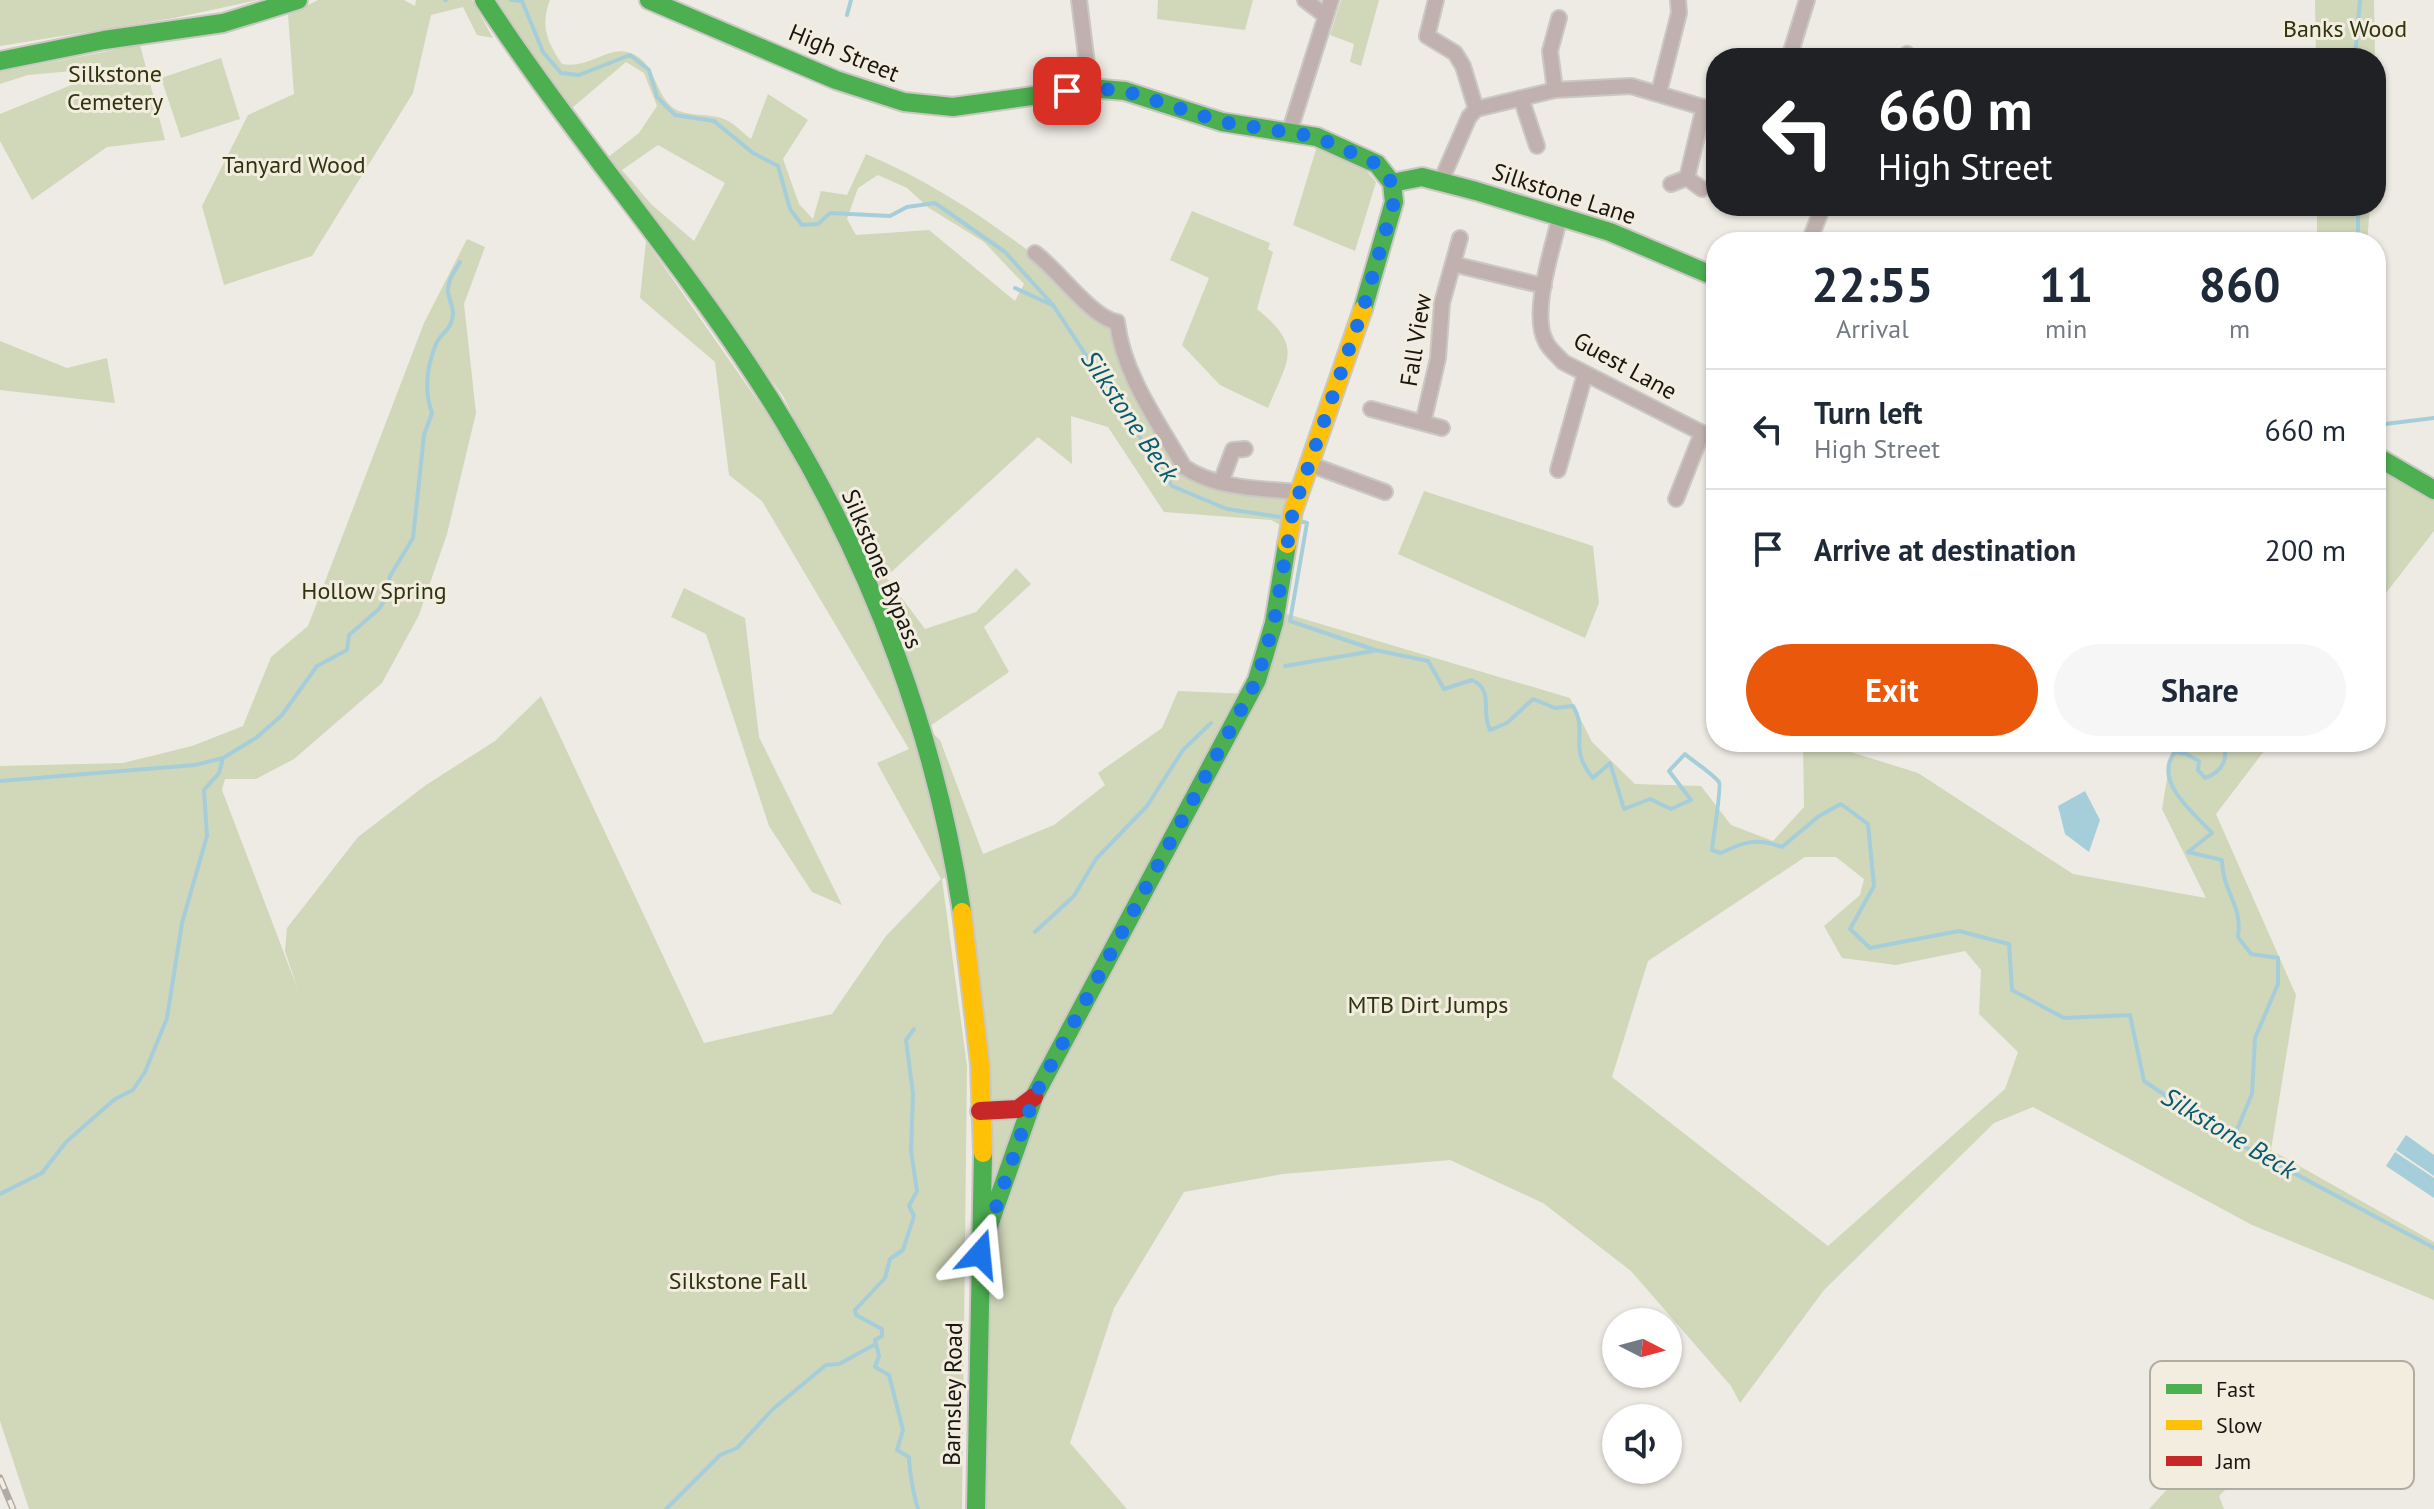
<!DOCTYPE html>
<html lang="en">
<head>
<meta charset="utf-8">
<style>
  body { margin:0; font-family:"PT Sans",sans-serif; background:#f6f6f7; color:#1f2937; height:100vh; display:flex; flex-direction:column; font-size:30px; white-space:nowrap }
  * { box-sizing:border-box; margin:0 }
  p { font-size:26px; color:#747a83 }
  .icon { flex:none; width:44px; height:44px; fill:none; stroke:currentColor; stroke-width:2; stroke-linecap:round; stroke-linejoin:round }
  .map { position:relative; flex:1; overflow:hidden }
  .sheet { position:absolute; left:1706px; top:232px; width:680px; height:520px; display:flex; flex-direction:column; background:#fff; border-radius:32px; box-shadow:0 2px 6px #0004 }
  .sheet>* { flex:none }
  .top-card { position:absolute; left:1706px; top:48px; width:680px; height:168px; border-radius:32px; box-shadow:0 2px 6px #0004; background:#202124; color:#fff; overflow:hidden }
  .needle { width:52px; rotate:96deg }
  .tools { position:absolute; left:1602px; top:1308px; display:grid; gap:16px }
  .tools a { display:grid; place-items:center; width:80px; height:80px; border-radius:50%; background:#fff; box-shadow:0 2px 6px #0004; font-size:40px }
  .pin { position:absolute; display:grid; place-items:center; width:68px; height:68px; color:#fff; margin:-34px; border-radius:16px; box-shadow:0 4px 12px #0006 }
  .me { position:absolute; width:88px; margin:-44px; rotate:18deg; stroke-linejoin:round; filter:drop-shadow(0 0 6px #0008) }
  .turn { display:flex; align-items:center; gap:28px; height:168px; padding:0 40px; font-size:36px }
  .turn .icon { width:104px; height:104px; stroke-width:2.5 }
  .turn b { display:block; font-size:56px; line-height:68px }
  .eta { display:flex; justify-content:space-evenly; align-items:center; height:136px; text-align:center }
  .eta b { font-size:48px; font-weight:800; line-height:56px }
  .button { display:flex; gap:16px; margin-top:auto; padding:16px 40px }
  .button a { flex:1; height:92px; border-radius:48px; background:#ea580c; color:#fff; font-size:32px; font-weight:800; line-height:92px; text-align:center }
  .button a+a { background:#f6f6f7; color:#1f2937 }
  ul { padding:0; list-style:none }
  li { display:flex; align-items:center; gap:24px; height:120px; padding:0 40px; border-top:2px solid #e0e1e3 }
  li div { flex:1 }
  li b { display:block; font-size:30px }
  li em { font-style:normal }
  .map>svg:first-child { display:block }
  .green { fill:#d1d7b9; fill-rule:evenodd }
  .water { fill:#a5ceda }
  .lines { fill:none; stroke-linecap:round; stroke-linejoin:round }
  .stream { stroke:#a5ceda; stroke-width:4 }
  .street-casing { stroke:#cbc8c3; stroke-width:18 }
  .fast-casing { stroke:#cbc8c3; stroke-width:22 }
  .slow-casing { stroke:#cbc8c3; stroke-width:22 }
  .jam-casing { stroke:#cbc8c3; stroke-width:22 }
  .street { stroke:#c0b1ae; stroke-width:14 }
  .fast { stroke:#4caf50; stroke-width:18 }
  .slow { stroke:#ffc107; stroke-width:18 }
  .jam { stroke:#c62828; stroke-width:18 }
  .rail-casing { stroke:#b2aaa6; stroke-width:7 }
  .rail { stroke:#f3eddf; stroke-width:4; stroke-dasharray:12; stroke-linecap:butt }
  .route { stroke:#1a73e8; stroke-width:14; stroke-dasharray:0 25.2 }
  .labels { text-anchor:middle; stroke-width:6; stroke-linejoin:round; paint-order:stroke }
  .park-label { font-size:24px; fill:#2d340f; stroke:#f3eddf }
  .street-label { font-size:24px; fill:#181611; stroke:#f3eddf }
  .water-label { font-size:26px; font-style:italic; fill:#065b70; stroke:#f3eddf }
  .key { fill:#f3eddf; stroke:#b1aca1; stroke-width:2 }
  .key-label { font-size:22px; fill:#181611 }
</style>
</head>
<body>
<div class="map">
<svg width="2434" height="1509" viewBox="0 0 2434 1509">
  <rect width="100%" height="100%" fill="#eeebe4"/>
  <path class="green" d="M0,0H258L174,18L0,46Z
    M318,0H404L415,6L416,0H472L493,38L477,35L463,7L431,15L413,93L312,256L224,285L202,206L248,115L294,94L288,15Z
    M495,0H550C540,26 547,42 562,64C587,69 608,47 627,52C656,59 653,91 672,107C686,118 710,112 726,120C735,124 743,133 751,139L768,94L808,120L783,159L799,204L813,219L821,191L847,195L866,154C959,193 1041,258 1117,322L1119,343L1194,474L1300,492L1289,530L1271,520L1164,512L1108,427L1071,416L1072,464L1038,437L886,577L925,629L976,612L1016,568L1031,584L984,627L1009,672L927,728L940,740L983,854L1054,825L1105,785L1098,773L1162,728L1178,691L1249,694L1262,689L1287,614L1570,698L1592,742L1635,784L1701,786L1731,825L1773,841L1804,807L1803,742H1819L1918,773L2073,874L2206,898L2162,809L2173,742H2271L2216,814L2296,995L2271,1150L2434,1242V1300L2252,1225L2033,1107L1994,1123L1824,1290L1740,1403L1731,1386L1631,1271L1543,1203L1450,1160L1283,1174L1184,1192L1114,1308L1070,1443L1127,1509H985L987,1186L954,875L942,879L967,1066L962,1509H29L0,1421V766L123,763L192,746L243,726L271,657L308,626L424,323L467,239L485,247L464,304L476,413L447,534L419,615L382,683L294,759L256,779H225L222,790L298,990L285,951L287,928L358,837L426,785L495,741L541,696L704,1043L832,1014L886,936L941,879L877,763L909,749L762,501L729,475L715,362L640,298L646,241L860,547L783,396L607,158L639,133L657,106L644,73L626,62L572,108ZM658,145L725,183L694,241L651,204L622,170ZM878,175L907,188L929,208L984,242L1024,284L1015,301L929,230L856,235L847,219L858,188ZM1805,857H1836L1864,879L1860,895L1824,926L1842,958L1896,965L1965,951L1981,970L1979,1014L2018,1052L2005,1089L1828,1246L1612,1077L1648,961Z
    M1158,0H1253L1245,30L1157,19Z
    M1341,0H1379L1361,66L1350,62L1354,44L1330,35Z
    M2315,0H2374L2375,58H2316Z
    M140,45L165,140L107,147L32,200L0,141V114L74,84L72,71L28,75L0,84V72Z
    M221,58L240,119L181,138L161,78Z
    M1318,143L1365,169L1376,182L1355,251L1293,225Z
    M2317,206H2370L2367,242H2317Z
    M1192,211L1270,243L1268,249L1273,252L1257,309C1304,347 1288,359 1268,408L1220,385L1182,345L1209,278L1170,260Z
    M0,341L67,368L107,358L115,403L0,390Z
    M2376,464L2434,501V531L2376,606Z
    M1424,491L1593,546L1599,603L1585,638L1398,554Z
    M684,588L745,618L759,737L842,905L812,892L769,826L706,634L671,617Z
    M2258,1390L2289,1412L2268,1448L2219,1496L2224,1509H2149Z"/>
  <path class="water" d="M2085,791L2100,820L2089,852L2065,834L2058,806Z
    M2406,1135L2434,1155V1176L2396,1150Z
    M2395,1152L2434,1178V1198L2386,1166Z"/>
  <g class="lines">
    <path class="stream" d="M445,0H446
      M511,0L522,1L543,52L561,73L579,75L630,55L649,70L657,97L675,115L714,121L753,153L778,166L790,209L802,225L818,224L830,213L890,216L907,207L935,203L1005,252L1053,305L1172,486L1227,509L1287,518
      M847,15L851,0
      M2355,58L2360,0
      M2358,242V206
      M1015,288L1052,305
      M2376,430L2385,424L2434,418
      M1300,521L1307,523L1290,621L1375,650L1428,661L1444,689L1472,680C1495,691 1480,711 1490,730L1507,723L1533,699L1555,708L1573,706C1589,733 1567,747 1593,778L1610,763L1624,809L1650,799L1671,809L1691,800L1669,771L1685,754C1695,763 1711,772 1719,782C1722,786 1713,838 1712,850L1721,853C1745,841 1757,838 1782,847L1819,816L1841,804L1868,824L1874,886L1850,929L1870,948L1959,931L2009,944L2012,990L2064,1018L2130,1015L2144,1081L2232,1140L2434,1248
      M1285,666L1373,651
      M2222,742C2230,758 2222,772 2205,778L2198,770L2199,761L2186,754L2175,752C2152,781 2194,813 2212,833L2188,852L2222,860C2222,892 2243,904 2238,937L2251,954L2278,958V984L2255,1038L2252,1094L2233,1139
      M0,781L195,765L223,758
      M1035,932L1074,896L1096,859L1147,806L1183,750L1211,723
      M914,1029L906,1040L913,1094L911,1151L917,1191L909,1206L914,1216L903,1250L890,1259L885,1278L855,1310L856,1315L882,1329V1336L875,1340L879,1356L875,1367L889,1375L903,1430L897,1450L909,1457C909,1469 914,1497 918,1509
      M0,1194L42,1173L66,1142L115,1099L133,1090L145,1072L167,1018L182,923L207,836L204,790L219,773L223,758L256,738L282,715L317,666L347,650L349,635L379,609L386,598L390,576L413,538L424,435L432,413C424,391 427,366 436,344C439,336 448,331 451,323C456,310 450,304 448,292C447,281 455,271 460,262
      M666,1509L720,1455L737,1448L773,1409L826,1365L839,1364L874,1345"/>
    <defs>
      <path id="street" d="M1079,0L1090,88
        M1305,0L1326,16
        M1436,0L1427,36L1455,53L1463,66L1476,109
        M1789,58L1807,0
        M1905,58L1907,54
        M1555,90L1550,51L1559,18
        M1659,92L1679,13L1678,0
        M1521,98L1537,146
        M1476,109L1555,90L1631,86L1716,111
        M1290,130L1331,0
        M1687,178L1704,107
        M1441,181L1469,117L1476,109
        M1671,184L1687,178L1702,189
        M1560,216C1553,247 1530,314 1546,342C1549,349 1558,356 1563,362L1716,440
        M1809,242L1823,206
        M1035,253C1059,271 1092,318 1117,322C1123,374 1158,422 1184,467C1216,489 1262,489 1300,492
        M1453,264L1544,286
        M1371,409L1442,428
        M1423,423L1438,358L1442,303L1460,238
        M1309,464L1385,492
        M1558,470L1585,374
        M1221,482L1233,450L1245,449
        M1676,499L1702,433"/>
      <path id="fast" d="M484,0C579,146 697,276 786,425C875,573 937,741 962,912
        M649,0L836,80L904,102L953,107L1090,88L1125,91L1222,122L1317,137L1377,164L1392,183L1394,202L1363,309
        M0,61L104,40L223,23L298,0
        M1392,183L1422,177L1476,191L1610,232L1716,277
        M2376,456L2434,490
        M987,1231L1034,1097L1257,680L1274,623L1287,544
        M976,1509L983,1153"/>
      <path id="slow" d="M1287,544L1293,511L1363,309
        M962,912L980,1064L983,1153"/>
      <path id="jam" d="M980,1111L1018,1109L1034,1097"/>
    </defs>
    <use href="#street" class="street-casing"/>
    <use href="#fast" class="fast-casing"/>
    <use href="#slow" class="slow-casing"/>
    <use href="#jam" class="jam-casing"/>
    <use href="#street" class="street"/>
    <use href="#fast" class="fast"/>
    <use href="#slow" class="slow"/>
    <use href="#jam" class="jam"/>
    <defs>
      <path id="rail" d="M0,1478L13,1509"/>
    </defs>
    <use href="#rail" class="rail-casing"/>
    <use href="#rail" class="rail"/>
  </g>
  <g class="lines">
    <path class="route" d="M980,1254L1034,1097L1257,680L1274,623L1293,511L1364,306L1394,202L1392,183L1377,164L1317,137L1222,122L1125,91L1090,88L1067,91"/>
  </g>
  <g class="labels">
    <g class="park-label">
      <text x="2345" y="37">Banks Wood</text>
      <text x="115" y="82">Silkstone<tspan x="115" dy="28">Cemetery</tspan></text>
      <text x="294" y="173">Tanyard Wood</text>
      <text x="374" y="599">Hollow Spring</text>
      <text x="1428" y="1013">MTB Dirt Jumps</text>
      <text x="738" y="1289">Silkstone Fall</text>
    </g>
    <g class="street-label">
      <text transform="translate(844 53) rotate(22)" y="8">High Street</text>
      <text transform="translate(1564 194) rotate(18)" y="8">Silkstone Lane</text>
      <text transform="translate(1416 340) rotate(-81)" y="8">Fall View</text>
      <text transform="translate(1625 366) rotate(29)" y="8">Guest Lane</text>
      <text transform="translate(882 569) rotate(67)" y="8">Silkstone Bypass</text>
      <text transform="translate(953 1394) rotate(-89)" y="8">Barnsley Road</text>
    </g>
    <g class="water-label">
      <text transform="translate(1130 416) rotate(56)" y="9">Silkstone Beck</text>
      <text transform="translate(2229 1133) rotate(31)" y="9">Silkstone Beck</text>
    </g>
  </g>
  <rect x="2150" y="1361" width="264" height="128" rx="12" class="key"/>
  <rect x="2166" y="1384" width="36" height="10" fill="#4caf50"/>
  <rect x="2166" y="1420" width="36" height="10" fill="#ffc107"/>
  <rect x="2166" y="1456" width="36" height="10" fill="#c62828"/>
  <g class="key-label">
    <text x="2216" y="1397">Fast</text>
    <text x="2216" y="1433">Slow</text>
    <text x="2216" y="1469">Jam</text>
  </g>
</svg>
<div class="tools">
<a><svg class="needle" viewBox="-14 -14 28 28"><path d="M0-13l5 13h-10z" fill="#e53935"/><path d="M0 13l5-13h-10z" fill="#747a83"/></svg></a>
<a><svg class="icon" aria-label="sound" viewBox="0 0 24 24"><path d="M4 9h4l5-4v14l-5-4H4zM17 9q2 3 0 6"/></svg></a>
</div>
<div class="pin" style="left:1067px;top:91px;background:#d93025"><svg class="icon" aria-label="arrive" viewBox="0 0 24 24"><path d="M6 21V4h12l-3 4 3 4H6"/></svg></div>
<svg class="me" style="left:980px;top:1254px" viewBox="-20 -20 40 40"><path d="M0-17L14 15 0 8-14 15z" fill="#1a73e8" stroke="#fff" stroke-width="4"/></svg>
<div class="top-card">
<div class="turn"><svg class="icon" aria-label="left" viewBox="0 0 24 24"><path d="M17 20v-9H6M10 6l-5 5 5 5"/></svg><div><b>660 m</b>High Street</div></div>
</div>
<section class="sheet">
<div class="eta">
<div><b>22:55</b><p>Arrival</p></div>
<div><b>11</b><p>min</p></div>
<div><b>860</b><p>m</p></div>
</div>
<ul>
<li><svg class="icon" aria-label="left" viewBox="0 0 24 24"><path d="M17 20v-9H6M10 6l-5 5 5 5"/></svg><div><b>Turn left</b><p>High Street</p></div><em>660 m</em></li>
<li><svg class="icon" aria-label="arrive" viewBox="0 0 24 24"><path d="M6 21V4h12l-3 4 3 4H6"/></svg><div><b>Arrive at destination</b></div><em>200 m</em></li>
</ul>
<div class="button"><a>Exit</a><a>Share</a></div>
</section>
</div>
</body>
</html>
